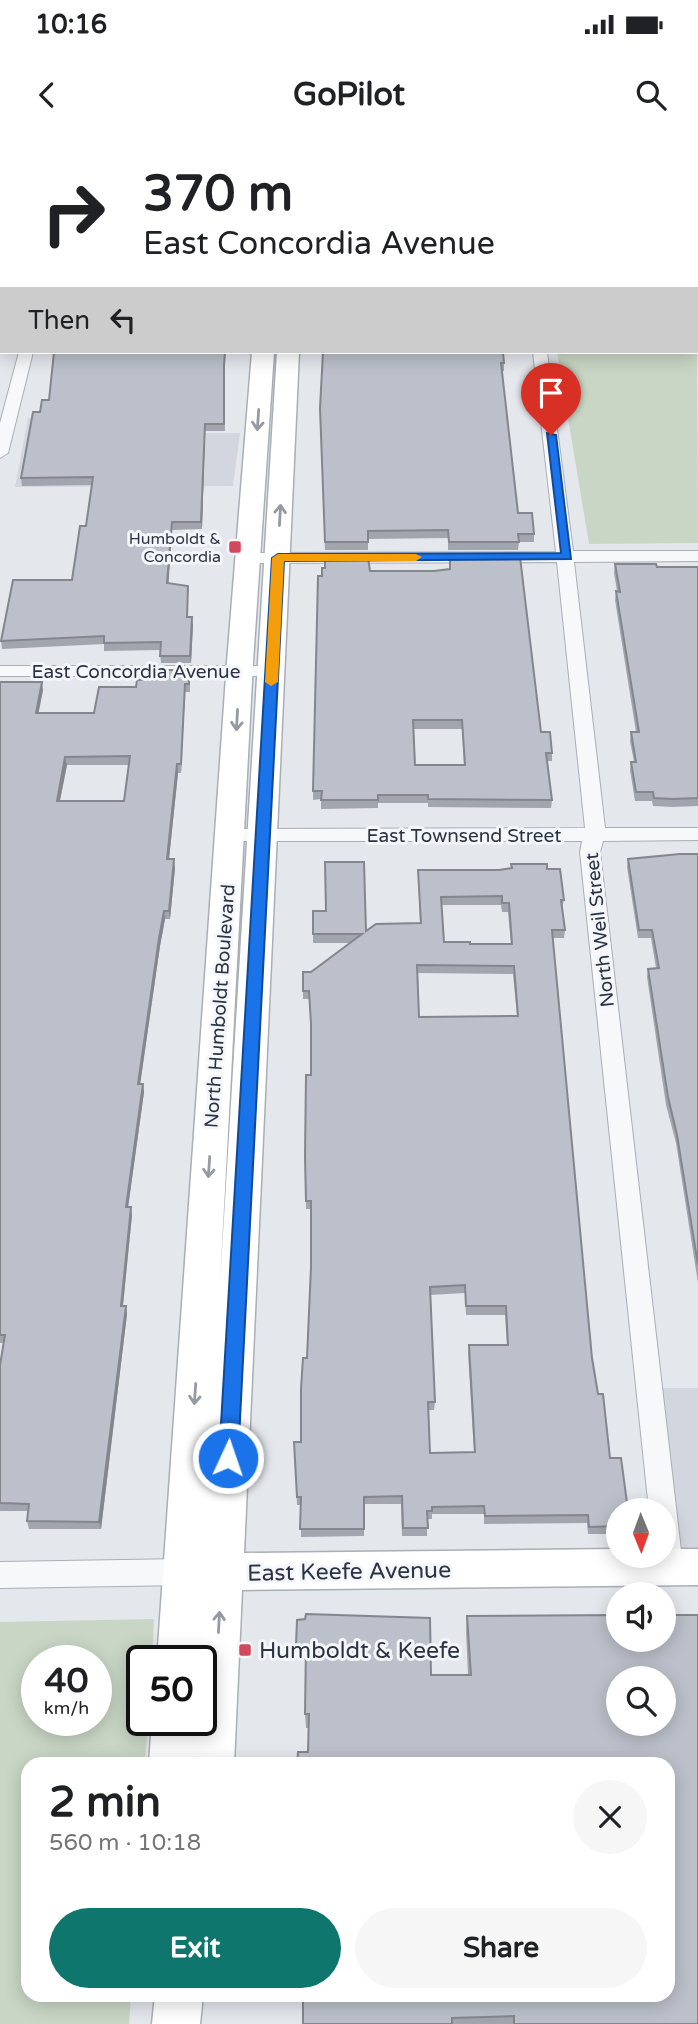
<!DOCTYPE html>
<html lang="en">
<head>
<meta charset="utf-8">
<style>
  body { margin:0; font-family:"Varela Round",sans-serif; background:#f6f6f6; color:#202124; height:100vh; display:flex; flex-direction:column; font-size:26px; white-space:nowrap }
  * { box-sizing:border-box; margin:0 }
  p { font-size:23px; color:#757577 }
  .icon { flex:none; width:38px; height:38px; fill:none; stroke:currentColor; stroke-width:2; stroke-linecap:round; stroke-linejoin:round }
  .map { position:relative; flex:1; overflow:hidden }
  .details { position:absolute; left:21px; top:1617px; width:654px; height:245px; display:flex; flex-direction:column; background:#fff; border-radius:21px; box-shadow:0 4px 18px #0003 }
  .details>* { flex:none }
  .hud { position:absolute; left:0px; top:0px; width:698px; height:214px; box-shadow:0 4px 18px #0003; background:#fff; color:#202124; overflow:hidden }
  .needle { width:46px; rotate:179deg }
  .tools { position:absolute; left:606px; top:1358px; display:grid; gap:14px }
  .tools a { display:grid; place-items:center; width:70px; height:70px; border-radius:50%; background:#fff; box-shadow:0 4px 18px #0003; font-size:35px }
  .speed { position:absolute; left:21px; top:1505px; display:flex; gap:14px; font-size:35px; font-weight:700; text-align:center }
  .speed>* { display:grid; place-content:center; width:91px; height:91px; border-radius:50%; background:#fff; box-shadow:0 4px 18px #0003; line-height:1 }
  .speed small { font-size:18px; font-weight:400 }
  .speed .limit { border:4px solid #111; border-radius:10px; background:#fff; color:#111 }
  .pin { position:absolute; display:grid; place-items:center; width:60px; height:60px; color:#fff; margin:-72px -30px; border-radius:50% 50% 50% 0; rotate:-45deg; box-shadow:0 0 7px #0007 }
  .pin .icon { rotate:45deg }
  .me { position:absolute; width:77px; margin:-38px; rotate:3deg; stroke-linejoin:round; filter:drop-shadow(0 0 5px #0008) }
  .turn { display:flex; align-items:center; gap:24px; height:147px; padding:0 28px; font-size:32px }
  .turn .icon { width:91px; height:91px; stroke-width:2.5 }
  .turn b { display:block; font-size:49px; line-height:60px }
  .then { display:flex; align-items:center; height:66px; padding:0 28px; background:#0003; gap:14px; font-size:26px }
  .round { display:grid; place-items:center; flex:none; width:74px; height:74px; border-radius:37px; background:#f6f6f6 }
  .summary { display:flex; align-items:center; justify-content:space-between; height:119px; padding:0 28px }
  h1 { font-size:42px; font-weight:800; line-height:52px }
  .action { display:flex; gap:14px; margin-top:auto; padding:14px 28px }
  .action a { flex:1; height:80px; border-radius:42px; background:#0f766e; color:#fff; font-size:28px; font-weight:800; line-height:80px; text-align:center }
  .action a+a { background:#f6f6f6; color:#202124 }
  .status { display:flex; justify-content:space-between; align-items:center; height:49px; padding:0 35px; background:#fff; direction:ltr }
  .status svg { height:19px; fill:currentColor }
  header { display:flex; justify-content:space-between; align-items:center; height:91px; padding:0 28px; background:#fff; font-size:32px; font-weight:800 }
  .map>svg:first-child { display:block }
  .built { fill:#d2d6de }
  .green { fill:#c9d6c5; fill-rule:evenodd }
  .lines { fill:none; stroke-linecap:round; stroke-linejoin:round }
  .street-casing { stroke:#a9aeb7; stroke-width:2 }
  .secondary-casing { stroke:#a9aeb7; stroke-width:3 }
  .street { fill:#f7f8fa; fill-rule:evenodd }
  .secondary { fill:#fff; fill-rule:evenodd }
  .wall { fill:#a1a5ae; fill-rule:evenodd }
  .shaded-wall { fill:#83868d }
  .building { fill:#bbc0ca; stroke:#83868d; stroke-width:2; fill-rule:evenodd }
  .oneway { stroke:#959aa2 }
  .route { fill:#1a73e8; stroke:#114b97; stroke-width:2 }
  .slow { fill:#f59e0b }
  .poi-dot { fill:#d1495b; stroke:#f4f6f9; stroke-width:2.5 }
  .labels { text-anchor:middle; stroke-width:6; stroke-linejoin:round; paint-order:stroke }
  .far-poi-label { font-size:16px; fill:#2b3445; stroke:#f4f6f9; text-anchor:end }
  .street-label { font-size:19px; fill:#2b3445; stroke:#f4f6f9 }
  .near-street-label { font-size:23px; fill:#2b3445; stroke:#f4f6f9 }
  .near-poi-label { font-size:23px; fill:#2b3445; stroke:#f4f6f9; text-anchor:start }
</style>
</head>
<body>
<div class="status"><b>10:16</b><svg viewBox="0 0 49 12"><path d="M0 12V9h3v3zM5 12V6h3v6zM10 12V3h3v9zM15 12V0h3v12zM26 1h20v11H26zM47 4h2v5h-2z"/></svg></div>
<header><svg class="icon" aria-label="back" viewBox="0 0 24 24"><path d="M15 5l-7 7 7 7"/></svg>GoPilot<svg class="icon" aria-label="search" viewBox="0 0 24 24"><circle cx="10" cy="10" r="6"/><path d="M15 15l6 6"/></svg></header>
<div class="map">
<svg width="698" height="1884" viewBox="0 0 698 1884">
  <rect width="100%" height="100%" fill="#e4e7ec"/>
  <path class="built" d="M28,278L139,279L136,293H240L233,346L15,347Z
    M649,1248H698V1427L669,1428Z"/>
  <path class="green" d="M697,209L698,403L589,404L557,212H696Z
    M154,1479L152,1521H142V1580H148L145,1624H28V1855H131L129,1884H0V1482ZM37,1521H96V1580H37Z"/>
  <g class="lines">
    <defs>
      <path id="street" d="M72,0H84L71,2Z
        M505,0H517L518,2H506Z
        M0,157H2V165H0Z
        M19,212H33L8,313L0,318V283Z
        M533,212H547L573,411H698V421L574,422L605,688H698V700L603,701L600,712L683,1428L679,1437L669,1441L659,1437L654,1416H663V1370H649L580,712L582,701H230L220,695L230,689L585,688L557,422L248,423L239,418L248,413L556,412Z
        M0,526H272L281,531L272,536H0Z
        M184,1419L194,1423L198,1432L194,1441L184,1445L0,1448V1422Z"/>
      <path id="secondary" d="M270,0H288V2H270Z
        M252,212H274L253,522L220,1143L277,212H299L244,1413L618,1409V1416H663V1409H698V1445L242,1450L234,1624H149L152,1580H201V1521H157L227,522Z
        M155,1855H203L200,1884H152Z"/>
    </defs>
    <use href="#street" class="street-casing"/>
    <use href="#secondary" class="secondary-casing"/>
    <use href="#street" class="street"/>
    <use href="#secondary" class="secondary"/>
  </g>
  <path class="wall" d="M323,212L504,223V231H502L518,373L534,394V402H519L518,410H448V398L368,399V410H325L320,268Z
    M224,232L225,291H205L202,389L172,390L168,444L188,446V477L193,485L191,523H161L160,510L104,511V504L2,509L1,501L72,440L86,386L92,345L22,346L21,338L40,272L49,260Z
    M450,417L552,613V621H547L552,660L551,668L428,667V663H378V668L321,669V659L313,660V651L370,431H434L449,429ZM414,589H462L464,625H415Z
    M615,424L657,427H698V666L672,667L653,666L652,661H635L630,630L631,622H634L630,601L631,592H636L615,460L616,451H617L614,433Z
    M190,539V552H185L181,633H178L169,719L175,728L170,779H165L160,806L140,944H143L144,952L128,1067L132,1075L123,1166H126L127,1174L101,1389H29L27,1381L28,1371H0V1225L3,1203H0V542L43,550L38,573H94L136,547ZM67,625H129L124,661H60Z
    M698,714V1143L676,1003L666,965L647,837L648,829L656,828L651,798H638L627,727L628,719Z
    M511,724L547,729L564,760L562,768L565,790L564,798H553L592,1218L610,1318L618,1370V1394H588L587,1383L484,1384V1374H432V1379H427V1396H402L401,1364H364V1396L301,1397V1365H297L294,1302H301L307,1218L311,1127V1069H306L305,1017L311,935V888L310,859H303V851L311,832L350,803H313V771L366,791L420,783L418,730H499L511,728ZM441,765H501L502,772H508L511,804H470L444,802ZM418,833L513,834L517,876L419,877ZM465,1153L466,1175H505L507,1205H469L468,1213L474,1312L430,1313L428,1270H434L435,1262L430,1155Z
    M306,1474L430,1478L431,1535H468L466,1491L467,1476L618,1475V1500H663V1475H698V1884H303V1855H668V1624H297L298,1612H308L309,1588H306L305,1574L306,1519H297L296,1505L297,1480L305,1479ZM618,1538H663V1584H618Z"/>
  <path class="shaded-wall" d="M205,284V291L202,389L201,382Z
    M172,382V390L168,451L167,443Z
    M192,477L193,485L191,523L190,516Z
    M42,542L43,550L37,581L36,573Z
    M185,544V552L181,633V624Z
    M65,617L67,625L58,669L57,661Z
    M177,624L178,633L168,728L167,719Z
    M174,719L175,728L170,779L169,771Z
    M164,771L165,779L160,806L139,952L138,944L159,798Z
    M143,944L144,952L127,1075L126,1067Z
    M131,1067L132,1075L122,1174L121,1166Z
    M126,1166L127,1174L101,1389L99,1382Z"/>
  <path class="building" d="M0,0H47L46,2H2V138H0Z
    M103,0H243V2H103Z
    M331,0H487V2H331Z
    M536,0H609L610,2H536Z
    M696,24H698V142L696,143Z
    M696,153H698V193H696Z
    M0,169H2L0,181Z
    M54,212H225L224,225V284H205L201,382H172L167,443L188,446L187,477H192L190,516H160L161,502L104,503V496L1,501L13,440H72L80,386H86L93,337L21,338L33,272H40L42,260H49Z
    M323,212H503L504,223H501L518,373H532L534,394H518L519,402H449L448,390L368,391V402H325L320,268Z
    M325,417H368L370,431H434L450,429V417H520L541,592H550L552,613H546L552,660L428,659V655H378V660H321L322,651H313L318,436H322V428H325ZM413,580H462L465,625H415Z
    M615,424H656L657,427H698V658L673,659L654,658L653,652H636L631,622H636L631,592H639L616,451L620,452Z
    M159,530H189V544H185L181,624H177L167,719H174L169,771H164L159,798L138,944H143L126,1067H131L121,1166H126L99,1382L27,1381L29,1364L0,1363V1225L5,1195H0V542H42L36,573H94L99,547H136L137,540L158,539ZM130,616L124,661H57L65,617Z
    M680,714H698V1125L677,995L668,957L648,829L659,828L652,790H639L628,719Z
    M325,722H364L366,791L376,784L421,783L418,730H499L512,728L511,724H547V729H560L564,760H561L565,790H552L592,1218L598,1254H603L610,1318H621L628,1370H618V1386L589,1387L588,1375L485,1376L484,1366L432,1367V1371H427L428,1388H403L402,1356L364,1357V1389H300L301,1357H297L294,1302H301V1249L303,1218H307L311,1127V1061H306L305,1017L306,935H311V884L309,851H303V832H311L362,794H313V771H326ZM502,756V763H509L512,804H470V802H444L441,757ZM417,825L514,826L518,876L419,877ZM465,1145L466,1166H506L508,1205H469L475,1312L430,1313L428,1262H435L430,1147Z
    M306,1474L430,1478L431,1535H471L467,1476L618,1475V1500H663V1475H698V1884H514V1876L452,1878V1884H303V1855H668V1624H297L298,1612H308L309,1574H305L306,1505H296L297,1480L305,1479ZM618,1538H663V1584H618Z"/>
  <defs><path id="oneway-shaft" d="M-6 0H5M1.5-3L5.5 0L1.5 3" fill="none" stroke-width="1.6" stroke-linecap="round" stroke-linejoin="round" transform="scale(1.75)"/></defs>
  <g class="oneway">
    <use href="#oneway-shaft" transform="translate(258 280) rotate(94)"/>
    <use href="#oneway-shaft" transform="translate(280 375) rotate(-87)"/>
    <use href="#oneway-shaft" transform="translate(237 580) rotate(93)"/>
    <use href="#oneway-shaft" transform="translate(209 1027) rotate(94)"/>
    <use href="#oneway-shaft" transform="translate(195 1254) rotate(94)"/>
    <use href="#oneway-shaft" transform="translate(219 1482) rotate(-87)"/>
  </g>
  <path class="route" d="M547,293L556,295L571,419L284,421L238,1318L235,1323H222L219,1318L272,418L278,414L561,413Z"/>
  <path class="slow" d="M278,414H416L422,417L416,421H284L278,542L271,546L265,542L272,418Z"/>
  <g class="poi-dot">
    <rect x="228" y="400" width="14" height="14" rx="3.5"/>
    <rect x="238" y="1503" width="14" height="14" rx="3.5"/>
  </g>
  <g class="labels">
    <g class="far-poi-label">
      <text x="221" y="404">Humboldt &amp;<tspan x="221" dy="18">Concordia</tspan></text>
    </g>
    <g class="street-label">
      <text x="136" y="538">East Concordia Avenue</text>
      <text x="464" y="702">East Townsend Street</text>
      <text transform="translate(599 790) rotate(-96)" y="7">North Weil Street</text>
      <text transform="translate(219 866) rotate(-86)" y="7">North Humboldt Boulevard</text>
    </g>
    <g class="near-street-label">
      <text transform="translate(349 1431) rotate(-1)" y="8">East Keefe Avenue</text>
    </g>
    <g class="near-poi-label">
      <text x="259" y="1518">Humboldt &amp; Keefe</text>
    </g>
  </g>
</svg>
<div class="tools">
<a><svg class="needle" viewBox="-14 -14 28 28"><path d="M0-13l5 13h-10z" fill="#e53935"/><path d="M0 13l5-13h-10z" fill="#757577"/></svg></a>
<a><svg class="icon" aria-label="sound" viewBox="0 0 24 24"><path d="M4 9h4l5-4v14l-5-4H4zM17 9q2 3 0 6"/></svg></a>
<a><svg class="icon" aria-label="search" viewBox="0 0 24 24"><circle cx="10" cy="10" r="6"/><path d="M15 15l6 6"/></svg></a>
</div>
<div class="speed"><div>40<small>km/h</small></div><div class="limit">50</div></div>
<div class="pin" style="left:551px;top:295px;background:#d93025"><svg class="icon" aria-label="arrive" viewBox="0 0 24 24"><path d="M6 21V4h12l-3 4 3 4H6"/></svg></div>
<svg class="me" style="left:228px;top:1318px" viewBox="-20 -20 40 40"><circle r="17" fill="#1a73e8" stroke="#fff" stroke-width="3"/><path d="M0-11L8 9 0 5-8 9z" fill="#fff"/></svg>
<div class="hud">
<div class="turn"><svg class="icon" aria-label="right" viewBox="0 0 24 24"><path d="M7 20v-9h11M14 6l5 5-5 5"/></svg><div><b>370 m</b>East Concordia Avenue</div></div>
<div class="then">Then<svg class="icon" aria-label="left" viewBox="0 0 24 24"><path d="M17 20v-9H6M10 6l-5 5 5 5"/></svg></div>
</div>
<section class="details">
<div class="summary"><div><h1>2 min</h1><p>560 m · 10:18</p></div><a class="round"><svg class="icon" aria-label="close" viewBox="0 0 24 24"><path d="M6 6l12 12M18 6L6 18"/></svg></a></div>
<div class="action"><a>Exit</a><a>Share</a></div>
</section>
</div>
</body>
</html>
